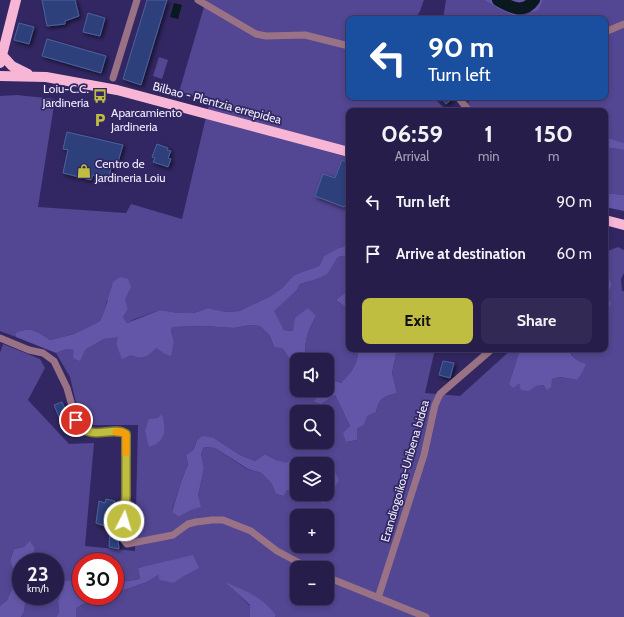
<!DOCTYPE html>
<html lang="en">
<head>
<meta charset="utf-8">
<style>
  body { margin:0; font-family:Cabin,sans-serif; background:#322a54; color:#f1f3f6; height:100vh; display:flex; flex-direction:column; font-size:15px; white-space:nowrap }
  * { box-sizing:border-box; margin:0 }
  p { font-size:13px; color:#a4a2b5 }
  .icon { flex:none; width:22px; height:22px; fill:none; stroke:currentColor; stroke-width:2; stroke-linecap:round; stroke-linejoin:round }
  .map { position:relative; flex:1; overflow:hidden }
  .sheet { position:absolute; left:346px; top:108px; width:262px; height:244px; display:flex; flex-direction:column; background:#261d4a; border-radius:8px; box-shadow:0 2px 6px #0003,0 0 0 1px #423b62 }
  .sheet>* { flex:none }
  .guide { position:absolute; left:346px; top:16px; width:262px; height:84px; border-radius:8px; box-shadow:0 2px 6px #0003,0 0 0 1px #423b62; background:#1a4fa0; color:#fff; overflow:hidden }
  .controls { position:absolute; left:290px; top:353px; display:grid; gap:8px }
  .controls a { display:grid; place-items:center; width:44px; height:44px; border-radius:8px; background:#261d4a; box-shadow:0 2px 6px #0003,0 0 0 1px #423b62; font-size:20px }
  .speed { position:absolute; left:12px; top:553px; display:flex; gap:8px; font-size:20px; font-weight:700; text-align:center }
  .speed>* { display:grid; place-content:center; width:52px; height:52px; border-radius:50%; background:#261d4a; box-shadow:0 2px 6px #0003,0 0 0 1px #423b62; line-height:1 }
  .speed small { font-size:10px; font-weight:400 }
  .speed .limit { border:6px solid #d22; background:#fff; color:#111 }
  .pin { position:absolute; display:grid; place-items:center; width:34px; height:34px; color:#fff; margin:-17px; border:2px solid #fff; border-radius:50%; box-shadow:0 1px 4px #0007 }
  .me { position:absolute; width:44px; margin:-22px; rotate:5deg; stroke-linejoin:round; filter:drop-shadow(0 0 3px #0008) }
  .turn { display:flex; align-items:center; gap:14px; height:84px; padding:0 16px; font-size:18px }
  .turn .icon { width:52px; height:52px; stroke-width:2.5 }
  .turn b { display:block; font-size:28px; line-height:34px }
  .eta { display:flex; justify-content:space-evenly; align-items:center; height:68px; text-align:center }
  .eta b { font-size:24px; font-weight:700; line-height:28px }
  .primary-button { display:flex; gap:8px; margin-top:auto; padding:8px 16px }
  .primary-button a { flex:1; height:46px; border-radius:8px; background:#c0be41; color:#111; font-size:16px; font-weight:700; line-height:46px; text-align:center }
  .primary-button a+a { background:#322a54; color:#f1f3f6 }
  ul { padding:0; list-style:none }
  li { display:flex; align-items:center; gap:12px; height:52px; padding:0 16px }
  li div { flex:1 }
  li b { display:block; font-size:15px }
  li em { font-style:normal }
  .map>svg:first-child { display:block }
  .green { fill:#534692; fill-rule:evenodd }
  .forest { fill:#6356a8 }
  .water { fill:#0a1920 }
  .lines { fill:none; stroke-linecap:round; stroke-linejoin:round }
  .river { stroke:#0a1920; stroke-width:12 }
  .building { fill:#2f417b; stroke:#4c619e; filter:url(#shadow) }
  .minor { stroke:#9a7286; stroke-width:7 }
  .primary { stroke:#f8b6d6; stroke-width:10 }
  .route-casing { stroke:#7d7c2a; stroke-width:10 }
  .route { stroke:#c0be41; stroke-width:7 }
  .slow { stroke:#f59e0b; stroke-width:7 }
  .labels { text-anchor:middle; stroke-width:3.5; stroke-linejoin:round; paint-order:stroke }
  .poi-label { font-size:12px; fill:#eeedfc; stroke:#322762; text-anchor:start }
  .street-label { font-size:12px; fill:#eeedfc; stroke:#322762 }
</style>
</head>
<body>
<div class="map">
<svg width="624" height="617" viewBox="0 0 624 617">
  <defs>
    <filter id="shadow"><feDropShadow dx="2" dy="2" stdDeviation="2" flood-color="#0009"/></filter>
  </defs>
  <rect width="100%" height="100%" fill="#322762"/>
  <path class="green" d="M206,0H424L420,11L415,19H349V97H433L447,111H349V245L324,256L319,266L294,275L282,288L269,297L239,311L226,312L208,308L194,313H178L160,310L135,319L127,323L123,317L128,310L124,299L107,300L105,309L100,321L74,334L50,340C37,331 31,326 15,333L16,337L0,331V96L17,95L55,99L38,207L126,213L131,204L182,219L210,100L179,92Z
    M446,0H484L499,9L539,10L543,0H624V143L605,137V111H458L472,99L471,97H605V19H443Z
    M159,57L168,60L162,79L153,76Z
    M605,147L624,150V195L605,193Z
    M618,247L624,250V273L621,279L622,291H624V617H275L276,615L227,583L250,606V617H76V608L85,603L94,596H115V593L147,582L158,575L174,583L186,575L151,566L138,568L140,579L115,583V562H81V584L71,580L64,581L58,601L59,613L56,617H21L24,612L26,596H55V562H29L35,549L24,547L14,549L10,561L14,571L12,589L7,600L0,606V353L3,344L40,359L45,368L28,400L69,444L94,443L85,546L135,551L138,425H86L78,411L70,377L56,353L67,349L85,350L104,339L119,336L116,344L119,350L131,355L156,348L163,353L174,341L171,331L172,327L203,326L234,328L250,325L260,326L270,336L274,347L283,349L290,360L297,375V390H319L314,402L321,404L335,395L350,426L346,442L357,440V429L364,425L366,416L376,412C380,397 383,397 397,393L392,373L397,349H435L425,393L460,396L512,349H520L509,384L536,386L544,385L552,379L560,377L577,380L580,363L574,358L568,349H605V312L607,311V295L612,285L609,277H605V252ZM297,412H327V442H297ZM214,438L240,455L255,461L265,454L276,460L286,464L293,458L311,464H327V469L335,472L324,504L287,490L284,496L276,494L271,483L261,473L247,469L215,448L204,447L201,454L204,468L198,496L191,510L179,517L172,511L181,482L188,464L186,455L194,449L197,440ZM297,516H327V546H297ZM297,568H327V598H297Z
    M349,255V289L336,300L344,306L349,305V349H358C359,363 350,373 342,383L330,378L327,379V360H311V357L305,353C305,337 309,330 316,316L293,331L284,330L273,311L297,290L300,284L317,279L326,274L338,257Z"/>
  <path class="forest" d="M484,0H543L539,10L515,16L499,9Z
    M605,137L624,143V150L605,147Z
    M605,193L624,195V211L605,207Z
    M349,245V255L338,257L327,274L317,279L300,284L297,290L274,311L284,330L293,331L295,318L308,308L316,316C309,329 305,338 305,353L311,357V360H297V375L290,360L283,349L274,347L270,336L260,326L250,325L234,328L203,326L172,327L171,331L174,341L171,356L163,353L156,348C147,357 143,360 131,355L122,359L116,344L118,337L104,339L85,350L80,361L73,358L74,350L67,349L56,353L16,337L15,333C31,326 37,331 50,340L74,334L100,321L105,309L113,282L120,277L128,279L131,287L125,299L128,310L123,317L127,323L160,310L178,313H194L208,308L226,312L239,311L269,297L282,288L294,275L319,266L324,256L337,249Z
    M605,277H609L612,285L607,295L611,304L607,311L605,312Z
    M349,289V305L344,306L336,300Z
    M358,349H397L392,373L397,393C383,397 380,397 376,412L367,416L364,425L357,429V440L346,442L343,433L350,426L335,395L321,404L314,402L319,390H327V379L330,378L341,383C350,374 359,363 358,349Z
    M520,349H568C572,357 577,362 586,364L583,371L577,380L560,377L552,379L551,387L547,390L544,385L536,386L529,391L521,390L519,384L513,388L509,384Z
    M162,414C166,429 167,441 149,447L145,430L149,419L158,418Z
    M203,436L214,438L240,455L255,461L265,454L276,460L286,463L293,458L311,464H297V494L287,490L284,496L276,494L271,483L261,473L248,469L215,448L204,447L201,454L204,468L198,496L201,507L191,510L179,517L172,512L181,482L188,464L186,455L194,449L197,440Z
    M327,469L335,472L339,480L324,504L297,494H327Z
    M30,541L35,549L29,562H21V596H26L24,612L21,617H0V606L7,600L12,589L14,571L10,561L14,549L24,547Z
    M193,555L199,568L186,575L174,583L160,580L158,575L147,582L115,593V583L140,579L138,568Z
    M71,580L81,584V596H94L85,603L76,608V617H56L59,613L58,601L64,581Z
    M225,582C248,592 259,595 276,615L275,617H250V605Z"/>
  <path class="water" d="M174,3L182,5L178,19L170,17Z"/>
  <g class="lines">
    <path class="river" d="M498,0C510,7 524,15 534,0"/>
  </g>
  <path class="building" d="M42,0H75L79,16L65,21V24L47,26Z
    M147,0H167L141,85L123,79Z
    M88,13L105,18L100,36L83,32Z
    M19,23L34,27L29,44L14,40Z
    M47,39L106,56L101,73L42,56Z
    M440,97H453V98L446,104Z
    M67,132L123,145L118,162L113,161L108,180L93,175L91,180L63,173L68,150L63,149Z
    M157,144L168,148L167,150L171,151L168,158L171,159L168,167L153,162L155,158L152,157Z
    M342,160L349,163V200L344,207L315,196L323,174L335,178Z
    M443,361L454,363L450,378L439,375Z
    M62,402L66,411L68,410L71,422L76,428L70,432L62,424L54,405Z
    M106,499L115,501L113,516H120L118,539L119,549L109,547L110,528L96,523L99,501L105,503Z"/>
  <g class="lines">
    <path class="minor" d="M198,0L256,34L266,36L305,35L349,46
      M605,32L624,24
      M113,78L137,0
      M458,97L469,111
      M0,338L29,350L43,353L54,361L67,388L76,420L82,428L97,433L122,432L125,434L126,496L123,539L127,544L173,535L188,524L196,522L212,520H223L251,531L277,551L309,568
      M327,577L426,617
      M378,598L424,455L435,405L440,394L492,349"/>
    <path class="primary" d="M2,55L12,66L28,74
      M0,63L16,0
      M0,76L46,77L117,90L349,152
      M605,220L624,225"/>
  </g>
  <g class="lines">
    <defs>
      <path id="route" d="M76,420C78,422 80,426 82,428C95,439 114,426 126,434V496L124,521"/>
    </defs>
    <use href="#route" class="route-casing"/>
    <use href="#route" class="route"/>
    <path class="slow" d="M116,432H122L126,434V453"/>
  </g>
  <defs>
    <symbol id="bus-bare" viewBox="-9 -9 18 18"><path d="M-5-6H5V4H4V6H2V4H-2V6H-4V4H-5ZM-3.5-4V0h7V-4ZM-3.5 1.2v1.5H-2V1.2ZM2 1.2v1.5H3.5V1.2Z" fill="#c0be41" stroke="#322762" stroke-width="2.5" paint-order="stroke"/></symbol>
    <symbol id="parking-bare" viewBox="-9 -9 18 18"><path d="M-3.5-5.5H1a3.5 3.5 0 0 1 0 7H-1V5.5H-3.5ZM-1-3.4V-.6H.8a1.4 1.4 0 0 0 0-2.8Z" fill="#c0be41" stroke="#322762" stroke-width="2.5" paint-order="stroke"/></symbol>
    <symbol id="shop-bare" viewBox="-9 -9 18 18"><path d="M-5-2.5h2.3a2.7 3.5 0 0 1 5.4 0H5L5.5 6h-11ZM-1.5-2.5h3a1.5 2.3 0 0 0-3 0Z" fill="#c0be41" stroke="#322762" stroke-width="2.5" paint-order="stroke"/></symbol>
  </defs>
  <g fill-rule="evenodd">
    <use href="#bus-bare" x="90" y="86" width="20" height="20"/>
    <use href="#parking-bare" x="90" y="110" width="20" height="20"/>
    <use href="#shop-bare" x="74" y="161" width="20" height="20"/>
  </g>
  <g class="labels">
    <g class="poi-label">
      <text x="89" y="93" text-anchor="end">Loiu-C.C.<tspan x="89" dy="14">Jardineria</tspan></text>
      <text x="111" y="117">Aparcamiento<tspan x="111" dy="14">Jardineria</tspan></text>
      <text x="95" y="168">Centro de<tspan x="95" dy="14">Jardineria Loiu</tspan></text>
    </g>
    <g class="street-label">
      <text transform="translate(217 103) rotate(15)" y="4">Bilbao - Plentzia errepidea</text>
      <text transform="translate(405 471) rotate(-74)" y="4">Erandiogoikoa-Uribena bidea</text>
    </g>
  </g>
</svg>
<div class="controls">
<a><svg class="icon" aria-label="sound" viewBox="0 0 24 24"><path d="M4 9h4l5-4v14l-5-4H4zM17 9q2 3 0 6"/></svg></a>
<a><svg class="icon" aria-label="search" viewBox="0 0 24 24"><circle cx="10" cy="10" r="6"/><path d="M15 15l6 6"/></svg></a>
<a><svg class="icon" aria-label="layers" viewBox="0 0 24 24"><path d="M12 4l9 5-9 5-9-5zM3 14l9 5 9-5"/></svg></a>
<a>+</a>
<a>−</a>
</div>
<div class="speed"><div>23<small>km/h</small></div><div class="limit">30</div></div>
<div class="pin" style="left:76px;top:420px;background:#d93025"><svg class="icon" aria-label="arrive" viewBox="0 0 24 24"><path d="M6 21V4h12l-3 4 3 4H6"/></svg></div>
<svg class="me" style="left:124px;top:521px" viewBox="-20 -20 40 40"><circle r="17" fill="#c0be41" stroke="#fff" stroke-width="3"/><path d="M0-11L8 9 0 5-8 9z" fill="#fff"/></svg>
<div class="guide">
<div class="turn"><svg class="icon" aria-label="left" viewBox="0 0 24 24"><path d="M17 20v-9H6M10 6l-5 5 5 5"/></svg><div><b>90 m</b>Turn left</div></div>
</div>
<section class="sheet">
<div class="eta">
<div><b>06:59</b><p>Arrival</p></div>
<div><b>1</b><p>min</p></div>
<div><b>150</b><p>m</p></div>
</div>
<ul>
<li><svg class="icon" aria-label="left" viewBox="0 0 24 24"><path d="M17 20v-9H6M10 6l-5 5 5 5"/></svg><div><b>Turn left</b></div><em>90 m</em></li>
<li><svg class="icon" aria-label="arrive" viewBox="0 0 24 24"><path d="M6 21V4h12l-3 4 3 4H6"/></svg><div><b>Arrive at destination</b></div><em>60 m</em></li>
</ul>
<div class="primary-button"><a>Exit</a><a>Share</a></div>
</section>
</div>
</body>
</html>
